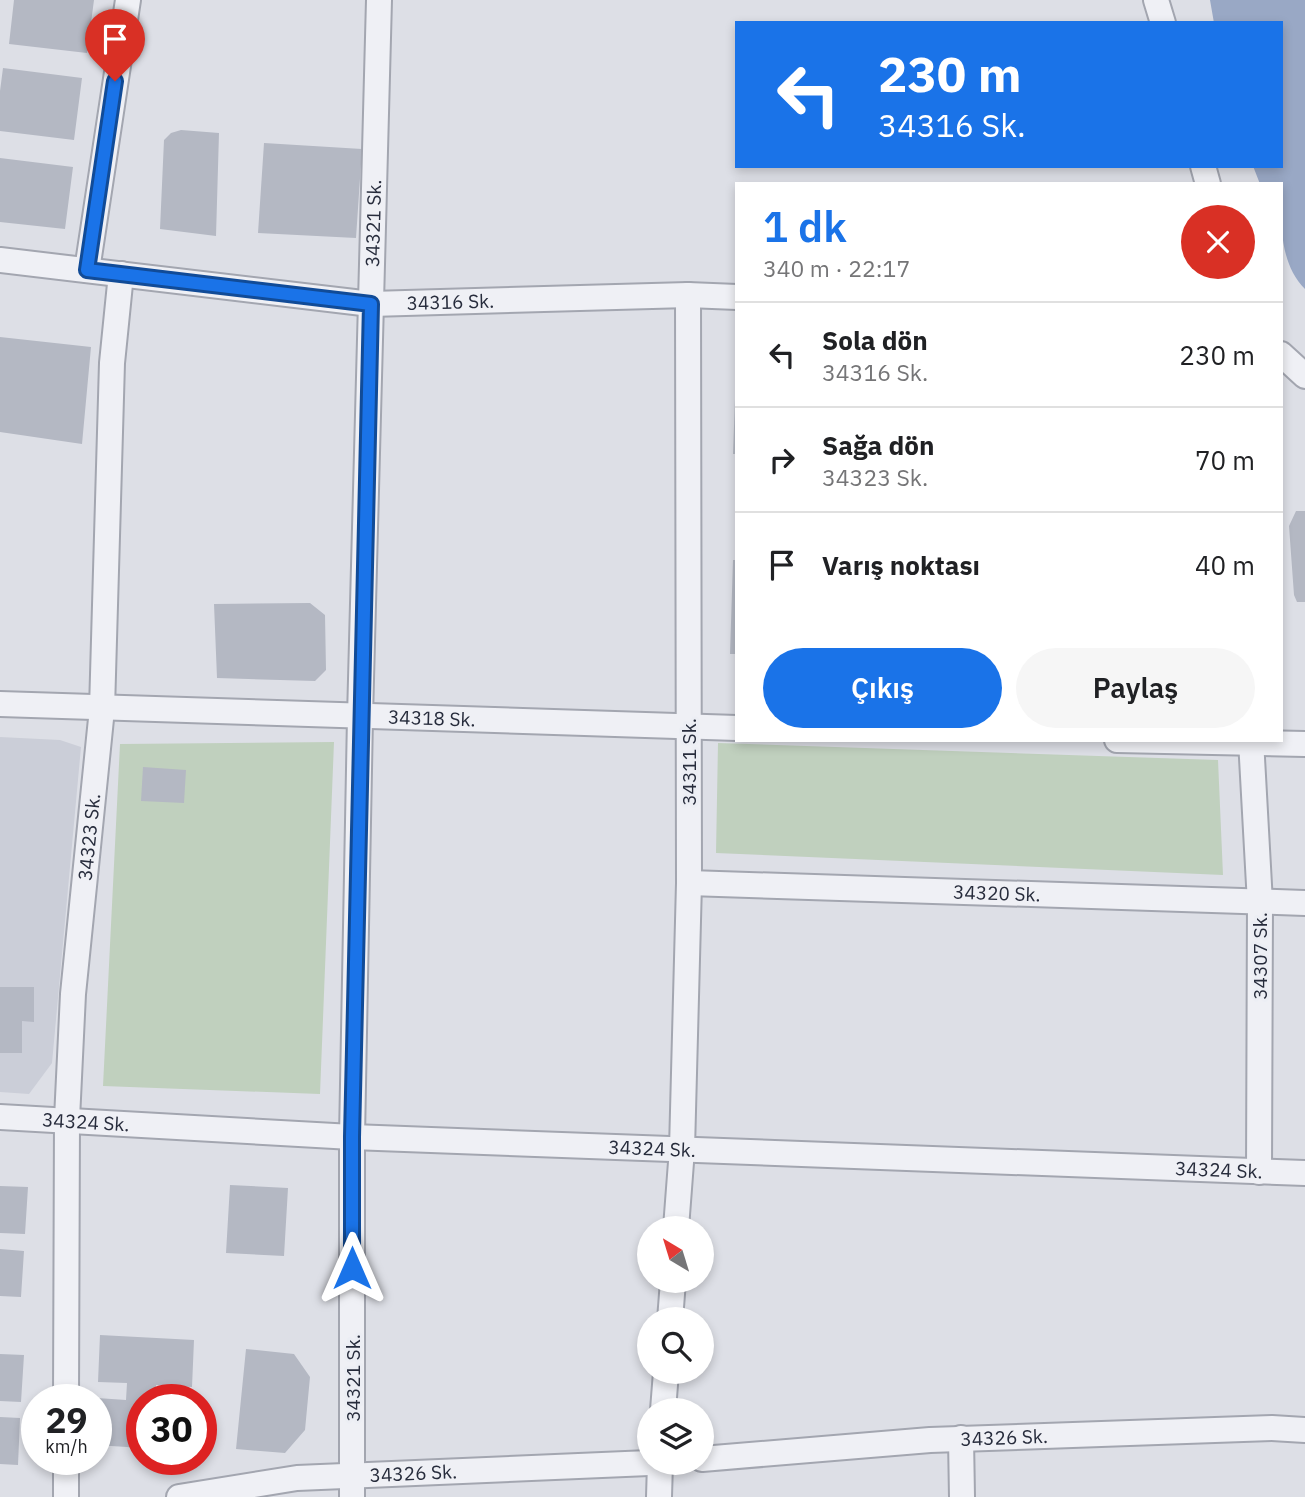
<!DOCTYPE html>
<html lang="tr">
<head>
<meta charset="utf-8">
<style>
  body { margin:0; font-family:"IBM Plex Sans",sans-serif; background:#f6f6f6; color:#202124; height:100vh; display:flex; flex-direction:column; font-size:26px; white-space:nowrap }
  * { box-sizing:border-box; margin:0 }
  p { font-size:23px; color:#757577 }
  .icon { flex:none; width:38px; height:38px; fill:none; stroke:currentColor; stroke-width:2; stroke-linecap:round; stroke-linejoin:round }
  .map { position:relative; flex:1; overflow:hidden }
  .sheet { position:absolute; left:735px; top:182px; width:548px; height:560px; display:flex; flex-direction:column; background:#fff; border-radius:0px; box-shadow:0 4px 10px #0003 }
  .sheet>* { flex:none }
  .top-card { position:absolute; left:735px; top:21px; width:548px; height:147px; border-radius:0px; box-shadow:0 4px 10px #0003; background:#1a73e8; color:#fff; overflow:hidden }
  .needle { width:46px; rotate:322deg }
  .tools { position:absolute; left:637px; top:1216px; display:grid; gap:14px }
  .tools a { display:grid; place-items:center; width:77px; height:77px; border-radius:50%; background:#fff; box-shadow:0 4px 10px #0003; font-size:35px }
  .speed { position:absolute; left:21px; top:1384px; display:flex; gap:14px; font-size:35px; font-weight:700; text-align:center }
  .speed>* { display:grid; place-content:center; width:91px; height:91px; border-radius:50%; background:#fff; box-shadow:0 4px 10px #0003; line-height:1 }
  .speed small { font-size:18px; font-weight:400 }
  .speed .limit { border:10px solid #d22; background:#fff; color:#111 }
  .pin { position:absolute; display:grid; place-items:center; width:60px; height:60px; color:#fff; margin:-72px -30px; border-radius:50% 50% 50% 0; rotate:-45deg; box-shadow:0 0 7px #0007 }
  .pin .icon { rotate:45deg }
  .me { position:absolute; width:77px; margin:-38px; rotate:0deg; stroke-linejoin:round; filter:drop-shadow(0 0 5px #0008) }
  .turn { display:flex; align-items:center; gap:24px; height:147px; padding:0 28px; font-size:32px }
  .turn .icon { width:91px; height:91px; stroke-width:2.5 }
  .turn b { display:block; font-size:49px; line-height:60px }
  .round { display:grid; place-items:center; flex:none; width:74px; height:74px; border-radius:37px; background:#f6f6f6 }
  .headline { display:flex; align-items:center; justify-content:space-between; height:119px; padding:0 28px }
  h1 { font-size:42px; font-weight:600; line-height:52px; color:#1a73e8 }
  .primary-button { display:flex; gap:14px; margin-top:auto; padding:14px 28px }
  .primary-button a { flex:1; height:80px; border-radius:42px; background:#1a73e8; color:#fff; font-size:28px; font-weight:600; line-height:80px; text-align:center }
  .primary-button a+a { background:#f6f6f6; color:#202124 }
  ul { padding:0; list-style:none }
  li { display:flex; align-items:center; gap:21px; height:105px; padding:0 28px; border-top:2px solid #e0e0e0 }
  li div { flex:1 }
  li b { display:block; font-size:26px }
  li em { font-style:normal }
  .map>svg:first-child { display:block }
  .built { fill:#cbced8 }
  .green { fill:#c0d0be }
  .water { fill:#99a8c5 }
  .building { fill:#b4b8c3 }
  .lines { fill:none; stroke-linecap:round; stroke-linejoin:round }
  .street-casing { stroke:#a3a6b0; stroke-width:28 }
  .street { stroke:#eff0f5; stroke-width:24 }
  .route-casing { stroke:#114b97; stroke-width:18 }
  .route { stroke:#1a73e8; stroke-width:12 }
  .labels { text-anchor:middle; stroke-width:6; stroke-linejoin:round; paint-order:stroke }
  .street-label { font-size:19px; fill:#272c3c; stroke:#eceef4 }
</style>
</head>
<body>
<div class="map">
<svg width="1305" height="1497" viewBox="0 0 1305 1497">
  <rect width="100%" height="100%" fill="#dddfe6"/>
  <path class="built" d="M0,737L60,740L81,747L52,1063L29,1094L0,1092Z"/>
  <path class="green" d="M334,742L320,1094L103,1086L120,744Z
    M718,743L1218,760L1223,875L716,853Z"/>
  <path class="water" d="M1210,0H1305V289C1278,262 1281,219 1281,184H1260L1253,166H1281V23H1214Z"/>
  <path class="building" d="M14,0H94L87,53L9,44Z
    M3,68L82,78L74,140L0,131V91Z
    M181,130L219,133L216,236L160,229L164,140L171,133Z
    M264,143L362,149L356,238L258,233Z
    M0,158L73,167L65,229L0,222Z
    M0,337L91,347L82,444L0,432Z
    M735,399H737V454H733Z
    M1296,511H1305V602H1297L1294,595L1289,526Z
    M733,560H737V654H730Z
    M310,603L325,615L326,670L315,681L217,678L214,604Z
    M143,767L186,770L184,803L141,801Z
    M0,987H34V1022L22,1021V1053H0Z
    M230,1185L288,1188L284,1256L226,1253Z
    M0,1186L28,1187L25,1234L0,1233Z
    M0,1249L24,1251L21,1297L0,1296Z
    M100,1335L194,1340L192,1387L156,1385L155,1400H142V1448L96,1445L97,1398L126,1400L127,1383L98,1382Z
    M246,1349L294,1354L310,1377L305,1430L285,1453L236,1449Z
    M0,1354L24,1355L21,1402L0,1401Z
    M0,1417L20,1418L18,1465L0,1464Z"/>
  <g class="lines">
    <defs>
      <g id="street">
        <path d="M1156,0L1163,23"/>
        <path d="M1203,166L1208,184"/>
        <path id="s1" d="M0,260L371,304L688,295L737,297"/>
        <path d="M87,270L128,0"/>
        <path d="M1281,354L1305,376"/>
        <path id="s2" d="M0,704L737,728"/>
        <path d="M1117,740L1305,744"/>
        <path d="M1251,740L1260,903L1259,1172"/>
        <path id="s3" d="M689,883L1305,903"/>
        <path id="s4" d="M0,1117L352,1137L1305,1173"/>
        <path d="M676,1228L682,1149L689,883L688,295"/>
        <path d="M670,1320L673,1281"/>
        <path id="s5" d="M66,1400L67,1119L73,994L102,709L112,363L121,274"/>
        <path d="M663,1410L666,1372"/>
        <path d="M961,1438L962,1497"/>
        <path id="s6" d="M702,1459L930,1440L1272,1428L1305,1430"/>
        <path d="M66,1497V1460"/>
        <path id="s7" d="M179,1497L297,1478L649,1463"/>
        <path id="s8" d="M352,1497V1137L360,717L379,0"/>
        <path d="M659,1497L660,1463"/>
      </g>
    </defs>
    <use href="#street" class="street-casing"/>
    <use href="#street" class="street"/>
  </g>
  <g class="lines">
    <defs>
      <path id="route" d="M115,81L87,270L371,304L352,1137V1268"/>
    </defs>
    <use href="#route" class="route-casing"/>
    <use href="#route" class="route"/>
  </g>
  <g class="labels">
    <g class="street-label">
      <text dy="7" stroke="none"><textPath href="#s8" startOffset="1274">34321 Sk.</textPath></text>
      <text dy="7" stroke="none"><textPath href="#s1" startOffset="453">34316 Sk.</textPath></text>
      <text dy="7" stroke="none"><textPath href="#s2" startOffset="432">34318 Sk.</textPath></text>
      <text transform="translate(689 762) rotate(-90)" y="7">34311 Sk.</text>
      <text dy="7" stroke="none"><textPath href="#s5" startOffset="564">34323 Sk.</textPath></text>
      <text dy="7" stroke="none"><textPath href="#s3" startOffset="308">34320 Sk.</textPath></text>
      <text transform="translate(1260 956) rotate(-90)" y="7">34307 Sk.</text>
      <text dy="7" stroke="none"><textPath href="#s4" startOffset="86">34324 Sk.</textPath></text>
      <text dy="7" stroke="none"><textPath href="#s4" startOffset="653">34324 Sk.</textPath></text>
      <text dy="7" stroke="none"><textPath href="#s4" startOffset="1220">34324 Sk.</textPath></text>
      <text transform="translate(353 1378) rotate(-90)" y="7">34321 Sk.</text>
      <text dy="7" stroke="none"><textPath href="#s6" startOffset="303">34326 Sk.</textPath></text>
      <text dy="7" stroke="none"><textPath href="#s7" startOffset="236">34326 Sk.</textPath></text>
    </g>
  </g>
</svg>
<div class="tools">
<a><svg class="needle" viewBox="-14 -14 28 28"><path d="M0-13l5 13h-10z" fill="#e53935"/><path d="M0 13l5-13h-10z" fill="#757577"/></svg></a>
<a><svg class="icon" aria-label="search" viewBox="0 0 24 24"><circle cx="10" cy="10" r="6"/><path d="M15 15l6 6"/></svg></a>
<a><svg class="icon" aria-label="layers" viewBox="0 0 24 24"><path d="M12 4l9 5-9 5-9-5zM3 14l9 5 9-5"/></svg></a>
</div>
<div class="speed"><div>29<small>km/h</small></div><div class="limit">30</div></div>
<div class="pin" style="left:115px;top:81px;background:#d93025"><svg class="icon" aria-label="arrive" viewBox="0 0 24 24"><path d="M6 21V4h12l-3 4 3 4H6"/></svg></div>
<svg class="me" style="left:352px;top:1268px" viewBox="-20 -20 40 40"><path d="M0-17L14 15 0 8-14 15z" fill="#1a73e8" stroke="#fff" stroke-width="4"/></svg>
<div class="top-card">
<div class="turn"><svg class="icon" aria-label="left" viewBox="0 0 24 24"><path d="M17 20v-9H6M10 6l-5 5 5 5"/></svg><div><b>230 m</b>34316 Sk.</div></div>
</div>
<section class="sheet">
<div class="headline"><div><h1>1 dk</h1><p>340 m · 22:17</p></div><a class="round" style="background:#d93025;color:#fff"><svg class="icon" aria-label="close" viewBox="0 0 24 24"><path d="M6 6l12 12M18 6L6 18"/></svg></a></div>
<ul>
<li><svg class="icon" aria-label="left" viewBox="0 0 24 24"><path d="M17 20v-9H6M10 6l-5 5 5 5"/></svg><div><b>Sola dön</b><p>34316 Sk.</p></div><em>230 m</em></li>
<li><svg class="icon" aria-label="right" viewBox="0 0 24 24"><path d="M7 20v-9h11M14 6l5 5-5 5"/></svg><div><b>Sağa dön</b><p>34323 Sk.</p></div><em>70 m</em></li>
<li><svg class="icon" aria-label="arrive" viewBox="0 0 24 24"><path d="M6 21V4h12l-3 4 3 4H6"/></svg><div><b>Varış noktası</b></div><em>40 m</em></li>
</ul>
<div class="primary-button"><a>Çıkış</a><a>Paylaş</a></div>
</section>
</div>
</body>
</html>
